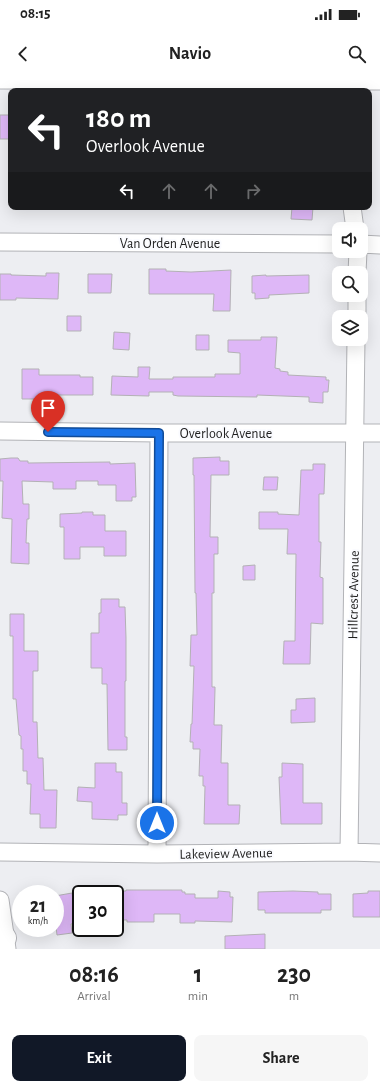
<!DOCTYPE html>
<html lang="en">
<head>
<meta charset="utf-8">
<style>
  body { margin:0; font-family:"Alegreya Sans",sans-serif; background:#f6f6f6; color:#222; height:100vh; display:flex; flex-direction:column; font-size:15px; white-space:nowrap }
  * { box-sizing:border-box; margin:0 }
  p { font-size:13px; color:#767676 }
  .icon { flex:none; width:22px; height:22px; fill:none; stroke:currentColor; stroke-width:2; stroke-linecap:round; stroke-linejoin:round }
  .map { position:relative; height:869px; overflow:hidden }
  .side { display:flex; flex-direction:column; background:#fff; flex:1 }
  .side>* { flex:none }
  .top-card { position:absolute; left:8px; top:8px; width:364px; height:122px; border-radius:8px; box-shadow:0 4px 16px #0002; background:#202124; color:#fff; overflow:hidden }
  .tools { position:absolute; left:332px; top:142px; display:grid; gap:8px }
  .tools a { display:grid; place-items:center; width:36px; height:36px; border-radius:8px; background:#fff; box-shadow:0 4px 16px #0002; font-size:20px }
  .speed { position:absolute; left:12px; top:805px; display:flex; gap:8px; font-size:20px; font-weight:700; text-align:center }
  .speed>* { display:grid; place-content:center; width:52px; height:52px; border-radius:50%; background:#fff; box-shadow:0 4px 16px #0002; line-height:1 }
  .speed small { font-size:10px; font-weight:400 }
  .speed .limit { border:2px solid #111; border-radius:6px; background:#fff; color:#111 }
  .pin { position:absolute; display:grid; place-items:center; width:34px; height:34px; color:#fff; margin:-41px -17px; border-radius:50% 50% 50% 0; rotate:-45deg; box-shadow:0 0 4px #0007 }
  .pin .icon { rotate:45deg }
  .me { position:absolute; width:44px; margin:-22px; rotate:0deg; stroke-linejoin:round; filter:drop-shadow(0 0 3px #0008) }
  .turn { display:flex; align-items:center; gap:14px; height:84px; padding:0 12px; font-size:18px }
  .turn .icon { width:52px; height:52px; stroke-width:2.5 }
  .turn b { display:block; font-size:28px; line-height:34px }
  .lanes { display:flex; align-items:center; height:38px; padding:0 12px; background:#0003; justify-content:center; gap:20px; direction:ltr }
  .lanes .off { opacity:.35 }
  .eta { display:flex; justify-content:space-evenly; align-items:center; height:68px; text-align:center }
  .eta b { font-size:24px; font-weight:700; line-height:28px }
  .cta { display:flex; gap:8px; margin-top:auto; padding:8px 12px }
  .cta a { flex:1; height:46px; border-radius:8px; background:#111827; color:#fff; font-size:16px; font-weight:700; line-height:46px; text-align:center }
  .cta a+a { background:#f6f6f6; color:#222 }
  .status { display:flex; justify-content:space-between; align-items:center; height:28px; padding:0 20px; background:#fff; direction:ltr }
  .status svg { height:11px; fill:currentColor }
  header { display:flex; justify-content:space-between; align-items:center; height:52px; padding:0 12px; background:#fff; font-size:18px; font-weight:700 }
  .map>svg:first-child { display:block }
  .building { fill:#deb7f7; stroke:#b3b1b5 }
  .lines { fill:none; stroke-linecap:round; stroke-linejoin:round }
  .minor-casing { stroke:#b2b3b7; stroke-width:19 }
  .highway-casing { stroke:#b2b3b7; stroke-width:24 }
  .minor { stroke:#fff; stroke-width:17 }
  .highway { stroke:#fff; stroke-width:22 }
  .route-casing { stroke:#114b97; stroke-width:10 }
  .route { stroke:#1a73e8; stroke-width:7 }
  .labels { text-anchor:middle; stroke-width:4; stroke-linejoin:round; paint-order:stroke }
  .street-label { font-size:14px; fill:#1e1e1f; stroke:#fafbff }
</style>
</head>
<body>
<div class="status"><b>08:15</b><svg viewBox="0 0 49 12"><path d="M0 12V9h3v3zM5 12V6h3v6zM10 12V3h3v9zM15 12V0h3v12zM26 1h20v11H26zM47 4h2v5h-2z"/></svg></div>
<header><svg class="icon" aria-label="back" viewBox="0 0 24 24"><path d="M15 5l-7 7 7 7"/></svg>Navio<svg class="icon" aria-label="search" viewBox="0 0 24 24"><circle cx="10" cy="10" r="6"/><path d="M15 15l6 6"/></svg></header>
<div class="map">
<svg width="380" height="869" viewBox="0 0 380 869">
  <rect width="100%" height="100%" fill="#edeef2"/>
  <path class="building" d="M0,35H11V59H0Z
    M292,127H313L312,140L291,139Z
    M149,189H166V191L191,192L231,190L230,231H213L214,214H149Z
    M46,193H59L58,219L16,218V220H0V194H11V195L46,196Z
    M88,194H112L111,213H88Z
    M266,195V196L309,195V213L269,215V218L255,219V213H252V196Z
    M67,236H81V251H67Z
    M114,252L130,253L129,270L113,269Z
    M196,255H209V270H196Z
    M261,257H277L275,288L280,289V291L288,292V295L326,297V300H329L328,312H323V323L309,322V317L257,315V317L178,316L173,315V312H149V316L111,315L112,296L138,297V287H150L149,299H173V297H215V294H240V273L228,272V260H261Z
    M22,289H39V295H80V297H93V315H39V319H22Z
    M220,377V381H229V395H211L210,457H218V474H214V513H212V607H215V609L214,645H222L221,683H228V725H240L239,744H204L205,706H203V696H199L200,669H193V662H190L191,644H192L194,586H190L191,555H197L196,513H195L194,395H193V378Z
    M11,378H18L20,381H28V383L110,382V384L135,383L136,417H132V421H116V405H98V401H76V409H53V402L22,401L23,424H29V439H27L26,463H29V484L11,483L12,439L2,438L3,401H0V379Z
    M313,384H325L324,414H319V462H321L320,497L323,498V544L311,543L310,584H283L284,561H295L296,474H287L288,449H259V432H278V434L299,435L301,390H313Z
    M264,397H278L277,410H263Z
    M82,432H93V435H105V451H126V476H104V467H80V479H64V447H60V434L82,433Z
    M255,485V500H243V486Z
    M101,519H119V527H125L126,558V601H125V657H127V670H108L107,604H102V588H91V553H99V533H101Z
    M10,534H24V571H38V591H33V642H37L38,678H43L44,710H57L56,748H40V734H30L31,704H27V691H23V669H21V656L19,655L16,619H13V556H10Z
    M315,618V642L291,643V630H296V619Z
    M95,683H116V692H122V723H127V735H118V740L92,739V722L77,721L78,707L95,708Z
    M282,683L303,684V723H322V744H281L279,697H282Z
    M126,810H182V812H185V814H195V818H218V811L230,812V817H233L232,842L195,841V843H180V834H154V842H127V840H115V811H126Z
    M293,811L318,812V814H331V830H321V833H265V830H258V812Z
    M368,811H380V837H353V814L368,813Z
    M72,813L76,843L71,844L72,853L57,855L55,838V816Z
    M265,854V869H225V856Z"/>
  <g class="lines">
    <defs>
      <path id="minor" d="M0,0L380,1
        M352,127L355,149
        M0,162L339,164
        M361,164L380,165
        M357,193L358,171
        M357,237V215
        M0,351L159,353H380
        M0,772L157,774L349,772L380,773
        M349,772L356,259
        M157,774L159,353
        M0,820L7,869"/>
      <path id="highway" d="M0,851L5,858"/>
    </defs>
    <use href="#minor" class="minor-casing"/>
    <use href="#highway" class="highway-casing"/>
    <use href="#minor" class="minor"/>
    <use href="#highway" class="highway"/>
  </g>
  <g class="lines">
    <defs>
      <path id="route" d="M48,352L159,353L157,743"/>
    </defs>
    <use href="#route" class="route-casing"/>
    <use href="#route" class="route"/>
  </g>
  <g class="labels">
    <g class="street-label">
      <text x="170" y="168">Van Orden Avenue</text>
      <text x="226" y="358">Overlook Avenue</text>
      <text transform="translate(353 515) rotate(-89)" y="5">Hillcrest Avenue</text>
      <text transform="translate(226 773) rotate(-1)" y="5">Lakeview Avenue</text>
    </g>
  </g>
</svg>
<div class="tools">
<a><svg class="icon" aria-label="sound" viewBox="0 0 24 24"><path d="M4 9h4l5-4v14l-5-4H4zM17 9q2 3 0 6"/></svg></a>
<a><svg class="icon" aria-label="search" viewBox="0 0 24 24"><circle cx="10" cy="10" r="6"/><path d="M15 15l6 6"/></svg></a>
<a><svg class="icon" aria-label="layers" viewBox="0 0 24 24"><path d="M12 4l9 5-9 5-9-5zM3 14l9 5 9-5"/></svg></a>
</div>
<div class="speed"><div>21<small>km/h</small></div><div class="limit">30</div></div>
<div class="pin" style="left:48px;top:352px;background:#d93025"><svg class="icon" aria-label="arrive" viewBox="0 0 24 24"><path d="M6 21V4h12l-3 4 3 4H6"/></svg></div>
<svg class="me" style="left:157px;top:743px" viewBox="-20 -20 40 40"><circle r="17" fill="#1a73e8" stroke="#fff" stroke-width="3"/><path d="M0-11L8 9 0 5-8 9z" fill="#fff"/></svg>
<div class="top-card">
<div class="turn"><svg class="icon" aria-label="left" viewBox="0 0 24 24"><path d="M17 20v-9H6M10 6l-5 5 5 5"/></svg><div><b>180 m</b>Overlook Avenue</div></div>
<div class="lanes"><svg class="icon" aria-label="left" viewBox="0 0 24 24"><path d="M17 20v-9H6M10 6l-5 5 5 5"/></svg><svg class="icon off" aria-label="ahead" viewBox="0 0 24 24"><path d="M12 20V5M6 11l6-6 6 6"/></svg><svg class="icon off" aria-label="ahead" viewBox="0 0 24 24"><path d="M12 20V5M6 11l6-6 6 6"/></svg><svg class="icon off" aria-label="right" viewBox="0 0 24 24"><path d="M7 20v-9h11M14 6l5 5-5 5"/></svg></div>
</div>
</div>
<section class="side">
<div class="eta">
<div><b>08:16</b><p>Arrival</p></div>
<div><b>1</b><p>min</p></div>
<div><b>230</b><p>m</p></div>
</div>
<div class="cta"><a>Exit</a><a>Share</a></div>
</section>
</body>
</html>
